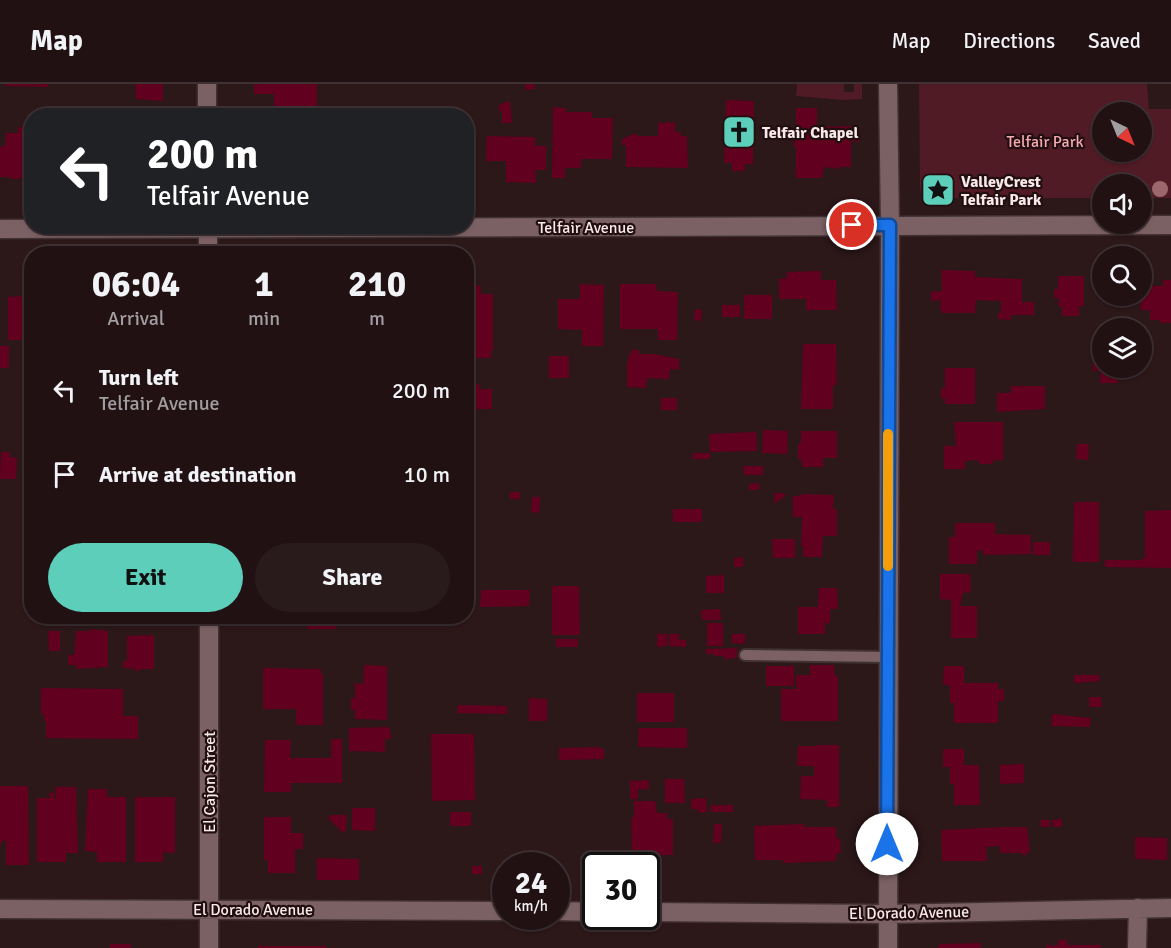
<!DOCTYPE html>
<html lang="en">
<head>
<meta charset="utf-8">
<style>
  body { margin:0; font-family:Signika,sans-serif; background:#291a1c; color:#f1f3f6; height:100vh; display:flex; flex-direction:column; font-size:22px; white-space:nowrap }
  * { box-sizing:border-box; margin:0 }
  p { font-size:20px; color:#a29da0 }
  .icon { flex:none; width:33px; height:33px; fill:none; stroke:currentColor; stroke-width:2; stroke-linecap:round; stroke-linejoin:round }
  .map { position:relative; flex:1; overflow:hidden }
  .sheet { position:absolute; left:24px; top:162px; width:450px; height:378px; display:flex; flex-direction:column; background:#211113; border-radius:24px; box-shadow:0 2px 4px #0004,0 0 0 2px #3e3133 }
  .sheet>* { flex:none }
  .top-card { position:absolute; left:24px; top:24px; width:450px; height:126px; border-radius:24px; box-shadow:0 2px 4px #0004,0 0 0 2px #3e3133; background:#202124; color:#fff; overflow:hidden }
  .needle { width:39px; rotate:137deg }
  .buttons { position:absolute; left:1092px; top:18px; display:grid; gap:12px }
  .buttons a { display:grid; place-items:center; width:60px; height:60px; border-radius:50%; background:#211113; box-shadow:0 2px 4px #0004,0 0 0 2px #3e3133; font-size:30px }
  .speed { position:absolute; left:492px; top:768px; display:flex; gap:12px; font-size:30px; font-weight:700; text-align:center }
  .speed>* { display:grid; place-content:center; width:78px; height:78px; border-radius:50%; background:#211113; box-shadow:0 2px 4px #0004,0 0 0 2px #3e3133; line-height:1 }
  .speed small { font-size:15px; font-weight:400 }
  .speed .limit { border:3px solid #111; border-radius:9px; background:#fff; color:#111 }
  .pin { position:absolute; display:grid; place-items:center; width:51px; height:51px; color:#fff; margin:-26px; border:3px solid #fff; border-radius:50%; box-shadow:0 2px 6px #0007 }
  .me { position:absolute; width:66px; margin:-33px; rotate:0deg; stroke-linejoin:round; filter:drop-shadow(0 0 4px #0008) }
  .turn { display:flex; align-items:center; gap:21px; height:126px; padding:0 24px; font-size:27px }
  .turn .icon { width:78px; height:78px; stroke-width:2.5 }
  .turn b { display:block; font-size:42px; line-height:51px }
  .eta { display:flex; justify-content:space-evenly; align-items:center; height:102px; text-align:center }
  .eta b { font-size:36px; font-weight:700; line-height:42px }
  .button { display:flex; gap:12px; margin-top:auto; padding:12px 24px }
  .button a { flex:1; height:69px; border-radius:36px; background:#5dceb9; color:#111; font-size:24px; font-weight:700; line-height:69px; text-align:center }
  .button a+a { background:#291a1c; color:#f1f3f6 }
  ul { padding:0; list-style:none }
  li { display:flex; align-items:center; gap:18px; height:84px; padding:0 24px }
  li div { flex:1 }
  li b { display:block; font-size:22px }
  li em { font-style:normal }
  header { display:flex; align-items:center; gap:36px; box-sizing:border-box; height:84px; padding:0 30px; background:#211113; border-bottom:2px solid #3e3133 }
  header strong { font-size:28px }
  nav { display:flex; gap:33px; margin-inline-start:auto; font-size:21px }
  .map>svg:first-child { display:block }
  .green { fill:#501b24; fill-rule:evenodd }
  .building { fill:#61011f }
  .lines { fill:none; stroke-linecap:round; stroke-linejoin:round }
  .lane-casing { stroke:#413133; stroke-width:14 }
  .street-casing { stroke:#413133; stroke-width:21 }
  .lane { stroke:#7b6163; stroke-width:10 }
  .street { stroke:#7b6163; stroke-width:18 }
  .tree { fill:#9c686d }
  .route-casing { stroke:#114b97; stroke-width:15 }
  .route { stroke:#1a73e8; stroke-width:10 }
  .slow { stroke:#f59e0b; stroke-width:10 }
  .labels { text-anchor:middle; stroke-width:4.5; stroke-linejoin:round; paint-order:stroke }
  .poi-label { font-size:16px; font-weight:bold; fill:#f9e9ea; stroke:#210e10; text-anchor:start }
  .park-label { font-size:16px; fill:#f8aab1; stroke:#210e10 }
  .street-label { font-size:16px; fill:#f9e9ea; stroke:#210e10 }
</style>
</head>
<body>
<header>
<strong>Map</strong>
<nav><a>Map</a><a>Directions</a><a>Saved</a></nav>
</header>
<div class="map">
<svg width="1171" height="864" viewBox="0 0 1171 864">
  <rect width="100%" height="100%" fill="#2c1719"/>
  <path class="green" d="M797,0H844V8H854V0H862V15L844,16L796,12Z
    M919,0H1147L1149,25H1171V114H1142V100H1102V114H928L922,110L920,105ZM1102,28H1142V68H1102Z"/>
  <path class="building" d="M5,0H48V3L5,2Z
    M135,0H163V17L136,15Z
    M254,0H317V31H274V10H254Z
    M525,0H534L535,5L525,6Z
    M726,16L754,17L753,80H745V87H732V79H724Z
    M510,17L512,39H502V26L498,27L500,20Z
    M553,23L566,24V28H592V34H613L612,75H581V84H565V94H552Z
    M796,24H817V43L851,42V83H839L838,85L824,83L822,94H796L795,86H796V63H794V57L796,56Z
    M675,38V48H681V52H687L688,84L626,83V61H622V55L634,50H638L637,52H658V39Z
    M18,43L32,44V94L11,95V93H0V62L5,63L6,49H18Z
    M852,44H859V58L852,57Z
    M487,52L535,53V62H546V86H535L536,99L506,98V77H486Z
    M941,186L975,187V193L1019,195L1022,194V218H1034V231H1011V236L998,235V229H1001V217L976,216L975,229H942L940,224L941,216L931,217V208L942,207Z
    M821,187V196H836L837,226H806V215H779V195L787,194V188Z
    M1058,192H1084V222H1079V232H1062V222H1058L1059,214H1054V205H1058Z
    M1163,196H1171V239H1160V236H1150V226H1140L1142,202H1163Z
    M473,200L480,202L481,210H493V266H491V274H474V277L466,278V202Z
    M580,200L604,201L603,262H582V246L558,245V215H580Z
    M620,200H656L657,207L678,208L677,256H658V245H620Z
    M744,211H772V235H744Z
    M22,212V218H32V256H8V213Z
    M722,221H740V233H722Z
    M695,225L702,226L701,237L694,236Z
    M1100,240H1119V244H1102V284H1119L1118,299H1100L1101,287H1093V249H1100Z
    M803,260H836L837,301H833V325H801Z
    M0,262H9V284H0Z
    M631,266H639V270H654L679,275V286L670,285L669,295L647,294L646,304L627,303V277L628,278L629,270H631Z
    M549,272H569V294H549Z
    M945,284H975V320H945V314L941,315V304H945Z
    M466,300H479V305H492V325H466Z
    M1011,302H1045V325L997,328V309H1011Z
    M661,314H677V326H661Z
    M954,338H1003V376H994L992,380H980L978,376L965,377V385H944V362H956Z
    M763,346L788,347L787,370L762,369Z
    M801,347H837V374H823V383H802L801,375H798V360L801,359Z
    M756,348L757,367L710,368L709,350Z
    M1077,360H1089L1088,376L1076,375Z
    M1,368H10V373L17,374L16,395H0Z
    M693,369H710V375H692Z
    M743,382H763V391H744Z
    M759,399V406H749V400Z
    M510,408H520V415H510Z
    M774,409H784L786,411L775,420Z
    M801,410L834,411L833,425H837V452H823L822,473H803V462H801L802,433H793V412H801Z
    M532,413H540L539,429L531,428Z
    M1074,418H1099V478H1073Z
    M673,425H702V438H673Z
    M1171,426V484L1105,483V476H1142V474H1145V427Z
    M955,439H995V450L1031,451V470L983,471V466L977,467V480H949V453H955Z
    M772,455H795V474H773Z
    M1033,458H1050V471H1033Z
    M743,473V483H734V474Z
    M940,490H970L971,508L963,509L960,522H977V554H951V516L940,515Z
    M724,491V509H706V492Z
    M552,502H579L580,551H552Z
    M819,504H837L838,525H830V539H825V550H798V523H818Z
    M481,506H530L529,522L480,523Z
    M720,525L721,536H702L701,526Z
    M308,532H354V536H337L336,545H307Z
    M707,539H723V562H707Z
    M90,545L108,547V583L76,585V581H68V571H74L76,547H90Z
    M48,547H60V567H49Z
    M657,550H667V562L657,563Z
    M669,550H679V556H686V563L669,562Z
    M732,550H745V560L732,559Z
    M154,551V585H140L139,587H135V585L123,584V577H127V552Z
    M556,555H578V563H556Z
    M737,564V574L724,575V572H714V570H706V565Z
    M364,581L387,582V636L355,635V626H351V614H355V599L363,600Z
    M810,581H834L835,592H838V637H781V605H796V591H810Z
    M766,582H794V602H766Z
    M944,582H964V599H998V605H1004V617H998V639H954V619H950V601H943Z
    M263,584L321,585V590H323V641H296V625H263Z
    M1074,591H1099L1100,597L1074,599Z
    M41,604L123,605V632H138V655L46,654V637H44V630H41Z
    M637,609H674V638H637Z
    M1089,613H1101L1102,623H1089Z
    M529,614L547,615V637H529Z
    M458,621L507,622V630L457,629Z
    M1052,630L1091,634L1090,643L1051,642Z
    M388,643L390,645L391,655H385V668L349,667V644Z
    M639,644H687V664L638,663Z
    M431,650H474L475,716L432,717Z
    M331,655H342V699H291V708H264L265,656H291L290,674H331Z
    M816,661H839V723H827V716L800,715L801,692H814V682H797L798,662H816Z
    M597,663L604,665V675L559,676V664Z
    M943,665H964V681H979L980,721H954V700H950V683H943Z
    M1024,680V699L1000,700V681Z
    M665,695H684L685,719H665Z
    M649,696V705H638V715H630V697Z
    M0,702H28L29,781H6V757H2L0,763Z
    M55,703H76L78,769H66V778H37V714H50L49,709L54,708V714H56Z
    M88,705H107V713H126V778H97V768L85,767Z
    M135,713H175V769L163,768V778H135Z
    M706,714L707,728L698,729V725H691V715Z
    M634,717H655L657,729H667V735H673V771H632L631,733H634Z
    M711,721H733V728H711Z
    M352,724H375V747L352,746Z
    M450,728H471V742H450Z
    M331,731H347L346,746L343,749L328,734Z
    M264,733H291V749H303V765H295V789H268V776H264Z
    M1062,735V743H1053L1052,736Z
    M1040,736H1050V743H1041Z
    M714,740H722L721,759H713Z
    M804,740V743H836V754L840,755L841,769L836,770V777L783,779V776H755L754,742Z
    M1001,743H1027L1030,768H1027V771H1022V769H1000V762L986,763L987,777H942L941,746Z
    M1135,753L1167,754V776L1135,775Z
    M317,774L359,775V796H317Z
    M472,782H482V790H472Z
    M1059,856H1067V861H1101V864H1046V861L1057,862Z
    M981,859V864H937L940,860Z
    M110,860H131V864H110Z
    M258,862H326V864H258Z"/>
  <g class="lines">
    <defs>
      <path id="lane" d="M745,571L887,573"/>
      <path id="street" d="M207,0V32
        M208,142V170
        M0,145L1171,141
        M209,532V864
        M0,825L506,827
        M556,827L596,828
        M646,828L887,830L1171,824
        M888,864L890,141L888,0
        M1137,864L1138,824"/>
    </defs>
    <use href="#lane" class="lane-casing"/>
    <use href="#street" class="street-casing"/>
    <use href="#lane" class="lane"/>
    <use href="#street" class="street"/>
  </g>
  <circle class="tree" cx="1160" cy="105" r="8"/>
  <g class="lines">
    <defs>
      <path id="route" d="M852,141H890L887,760"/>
    </defs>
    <use href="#route" class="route-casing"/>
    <use href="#route" class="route"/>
    <path class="slow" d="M888,482V350"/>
  </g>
  <defs>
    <symbol id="church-square" viewBox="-11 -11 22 22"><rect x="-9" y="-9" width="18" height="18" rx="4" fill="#5dceb9" stroke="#210e10"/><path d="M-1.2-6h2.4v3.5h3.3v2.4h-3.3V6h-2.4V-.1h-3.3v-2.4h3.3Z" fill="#111"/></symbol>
    <symbol id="sight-square" viewBox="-11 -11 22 22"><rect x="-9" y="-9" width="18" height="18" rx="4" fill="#5dceb9" stroke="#210e10"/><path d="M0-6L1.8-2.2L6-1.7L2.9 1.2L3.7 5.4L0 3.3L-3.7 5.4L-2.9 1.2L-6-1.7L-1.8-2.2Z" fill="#111"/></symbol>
  </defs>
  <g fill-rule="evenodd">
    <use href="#church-square" x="720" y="29" width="38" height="38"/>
    <use href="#sight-square" x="919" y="87" width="38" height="38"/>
  </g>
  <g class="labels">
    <g class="poi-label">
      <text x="762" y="54">Telfair Chapel</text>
      <text x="961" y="103">ValleyCrest<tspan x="961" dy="18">Telfair Park</tspan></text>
    </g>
    <g class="park-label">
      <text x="1045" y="63">Telfair Park</text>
    </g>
    <g class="street-label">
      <text x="586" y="149">Telfair Avenue</text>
      <text transform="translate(209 698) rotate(-90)" y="6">El Cajon Street</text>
      <text x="253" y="831">El Dorado Avenue</text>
      <text transform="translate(909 828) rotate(-1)" y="6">El Dorado Avenue</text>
    </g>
  </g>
</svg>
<div class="buttons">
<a><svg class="needle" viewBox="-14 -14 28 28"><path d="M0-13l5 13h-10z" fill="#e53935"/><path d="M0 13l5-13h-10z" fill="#a29da0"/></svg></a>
<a><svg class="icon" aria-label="sound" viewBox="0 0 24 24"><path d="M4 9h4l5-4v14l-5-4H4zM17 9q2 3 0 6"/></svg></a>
<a><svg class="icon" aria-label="search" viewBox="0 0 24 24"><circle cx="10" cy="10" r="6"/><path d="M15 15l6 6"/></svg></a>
<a><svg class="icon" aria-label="layers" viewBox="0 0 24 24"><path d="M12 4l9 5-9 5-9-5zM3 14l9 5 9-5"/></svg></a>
</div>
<div class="speed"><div>24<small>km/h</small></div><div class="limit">30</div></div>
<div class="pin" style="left:852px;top:141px;background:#d93025"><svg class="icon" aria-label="arrive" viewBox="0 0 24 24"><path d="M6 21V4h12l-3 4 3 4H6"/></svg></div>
<svg class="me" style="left:887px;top:760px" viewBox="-20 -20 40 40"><circle r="19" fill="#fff"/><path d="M0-13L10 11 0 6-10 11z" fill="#1a73e8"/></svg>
<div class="top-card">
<div class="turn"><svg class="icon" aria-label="left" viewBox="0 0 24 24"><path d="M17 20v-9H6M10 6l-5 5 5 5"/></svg><div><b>200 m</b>Telfair Avenue</div></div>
</div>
<section class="sheet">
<div class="eta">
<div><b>06:04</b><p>Arrival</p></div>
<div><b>1</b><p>min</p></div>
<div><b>210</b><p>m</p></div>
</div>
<ul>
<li><svg class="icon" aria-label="left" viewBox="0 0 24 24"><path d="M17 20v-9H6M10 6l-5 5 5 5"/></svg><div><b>Turn left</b><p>Telfair Avenue</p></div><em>200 m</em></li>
<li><svg class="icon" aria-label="arrive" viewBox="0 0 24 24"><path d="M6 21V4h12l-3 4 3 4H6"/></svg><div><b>Arrive at destination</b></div><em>10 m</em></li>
</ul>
<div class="button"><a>Exit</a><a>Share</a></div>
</section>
</div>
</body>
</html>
